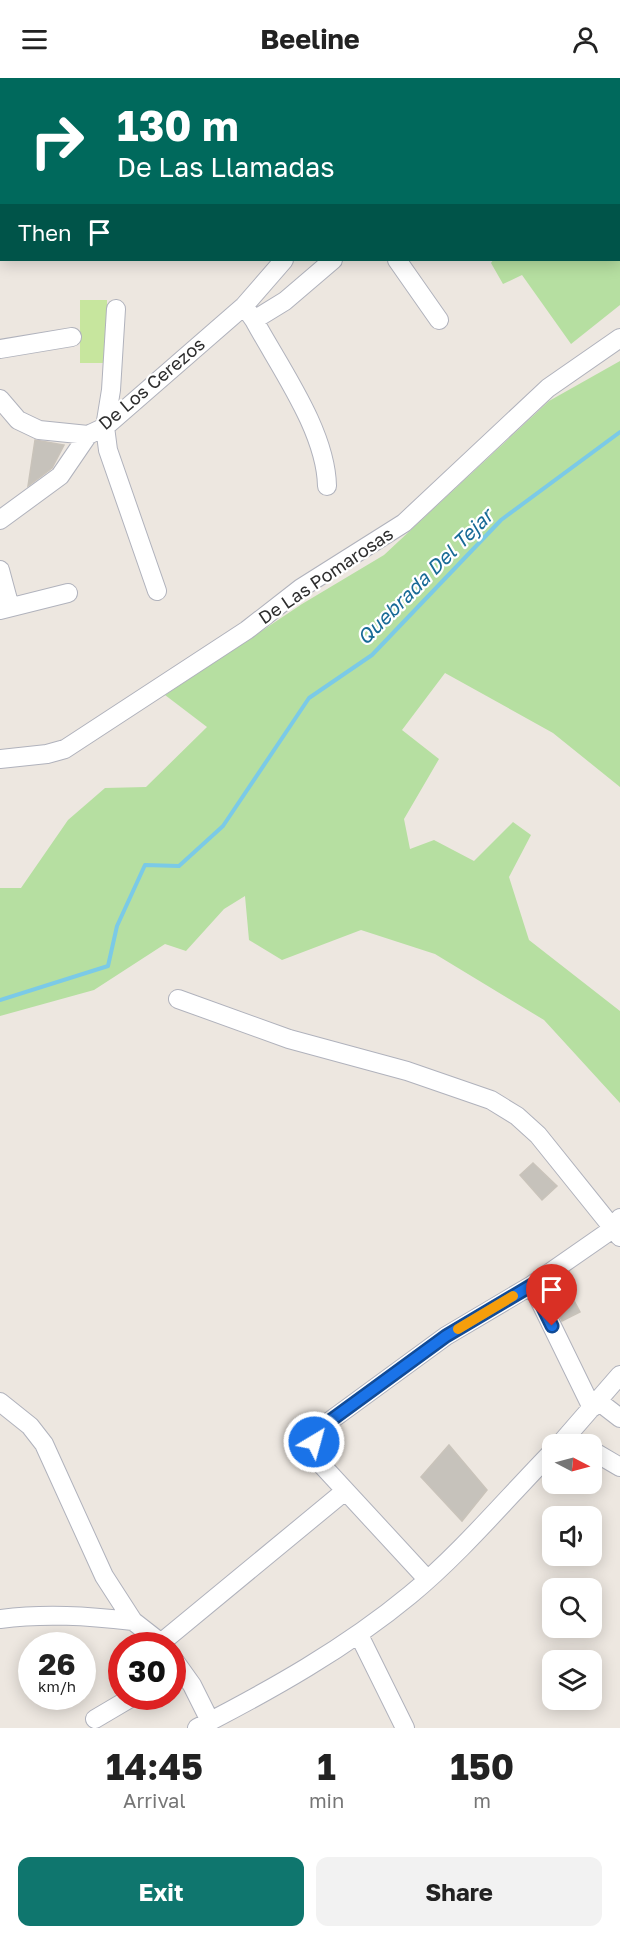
<!DOCTYPE html>
<html lang="en">
<head>
<meta charset="utf-8">
<style>
  body { margin:0; font-family:"Golos Text",sans-serif; background:#f2f2f2; color:#222; height:100vh; display:flex; flex-direction:column; font-size:22px; white-space:nowrap }
  * { box-sizing:border-box; margin:0 }
  p { font-size:20px; color:#767676 }
  .icon { flex:none; width:33px; height:33px; fill:none; stroke:currentColor; stroke-width:2; stroke-linecap:round; stroke-linejoin:round }
  .map { position:relative; height:1650px; overflow:hidden }
  .panel { display:flex; flex-direction:column; background:#fff; flex:1 }
  .panel>* { flex:none }
  .guide { position:absolute; left:0px; top:0px; width:621px; height:183px; box-shadow:0 3px 15px #0003; background:#00695c; color:#fff; overflow:hidden }
  .needle { width:39px; rotate:96deg }
  .fabs { position:absolute; left:542px; top:1356px; display:grid; gap:12px }
  .fabs a { display:grid; place-items:center; width:60px; height:60px; border-radius:12px; background:#fff; box-shadow:0 3px 15px #0003; font-size:30px }
  .speed { position:absolute; left:18px; top:1554px; display:flex; gap:12px; font-size:30px; font-weight:700; text-align:center }
  .speed>* { display:grid; place-content:center; width:78px; height:78px; border-radius:50%; background:#fff; box-shadow:0 3px 15px #0003; line-height:1 }
  .speed small { font-size:15px; font-weight:400 }
  .speed .limit { border:9px solid #d22; background:#fff; color:#111 }
  .pin { position:absolute; display:grid; place-items:center; width:51px; height:51px; color:#fff; margin:-62px -26px; border-radius:50% 50% 50% 0; rotate:-45deg; box-shadow:0 0 6px #0007 }
  .pin .icon { rotate:45deg }
  .me { position:absolute; width:66px; margin:-33px; rotate:37deg; stroke-linejoin:round; filter:drop-shadow(0 0 4px #0008) }
  .turn { display:flex; align-items:center; gap:21px; height:126px; padding:0 18px; font-size:27px }
  .turn .icon { width:78px; height:78px; stroke-width:2.5 }
  .turn b { display:block; font-size:42px; line-height:51px }
  .then { display:flex; align-items:center; height:57px; padding:0 18px; background:#0003; gap:12px; font-size:22px }
  .eta { display:flex; justify-content:space-evenly; align-items:center; height:102px; text-align:center }
  .eta b { font-size:36px; font-weight:700; line-height:42px }
  .button { display:flex; gap:12px; margin-top:auto; padding:12px 18px }
  .button a { flex:1; height:69px; border-radius:12px; background:#0f766e; color:#fff; font-size:24px; font-weight:700; line-height:69px; text-align:center }
  .button a+a { background:#f2f2f2; color:#222 }
  header { display:flex; justify-content:space-between; align-items:center; height:78px; padding:0 18px; background:#fff; font-size:27px; font-weight:700 }
  .map>svg:first-child { display:block }
  .green { fill:#b6dfa1 }
  .pitch { fill:#c7e69e }
  .lines { fill:none; stroke-linecap:round; stroke-linejoin:round }
  .stream { stroke:#7bcae7; stroke-width:4 }
  .building { fill:#c6c2bb; stroke:#c9c3ba; stroke-width:1.5 }
  .minor-casing { stroke:#b0b2bc; stroke-width:20 }
  .minor { stroke:#fff; stroke-width:18 }
  .route-casing { stroke:#114b97; stroke-width:15 }
  .route { stroke:#1a73e8; stroke-width:10 }
  .slow { stroke:#f59e0b; stroke-width:10 }
  .labels { text-anchor:middle; stroke-width:4.5; stroke-linejoin:round; paint-order:stroke }
  .street-label { font-size:18px; fill:#2d2d2d; stroke:#fff }
  .water-label { font-size:20px; font-style:italic; fill:#176a96; stroke:#fff }
</style>
</head>
<body>
<header><svg class="icon" aria-label="menu" viewBox="0 0 24 24"><path d="M4 6h16M4 12h16M4 18h16"/></svg>Beeline<svg class="icon" aria-label="person" viewBox="0 0 24 24"><circle cx="12" cy="8" r="4"/><path d="M4 21q1-7 8-7t8 7"/></svg></header>
<div class="map">
<svg width="620" height="1650" viewBox="0 0 620 1650">
  <rect width="100%" height="100%" fill="#ede7e0"/>
  <path class="green" d="M620,68V227L571,266L522,197L503,206L491,185L493,182H620Z
    M620,283V709L553,655L445,595L402,652L439,681L404,741L410,771L434,762L474,783L513,744L531,757L509,799L529,862L620,933V1025L544,942L435,876L361,852L282,882L249,862L245,818L224,831L186,873L165,866L94,912L0,938V810H21L68,742L105,710L146,709L207,649L165,617L302,526L384,477L549,323Z"/>
  <path class="pitch" d="M80,222H107V285H80Z"/>
  <g class="lines">
    <path class="stream" d="M0,922L108,888L117,848L145,787L179,788L223,748L309,620L372,577L501,442L620,354"/>
  </g>
  <path class="building" d="M35,362L64,367L52,390L28,408Z
    M533,1085L557,1108L542,1122L520,1097Z
    M571,1217L580,1234L562,1243L554,1226Z
    M449,1367L487,1412L462,1443L421,1399Z"/>
  <g class="lines">
    <defs>
      <path id="minor" d="M407,0L409,2
        M78,2V0
        M206,2L207,0
        M462,2L463,0
        M0,119H2
        M397,182L439,242
        M116,231L111,312L105,349L108,372L157,513
        M247,232L254,242L285,223L333,182
        M254,242C280,290 326,353 327,408
        M0,271L72,259
        M0,321L18,342L39,352L88,357L105,349L244,228L284,182
        M0,442L60,398L88,357
        M0,492L10,529
        M0,532L68,515
        M0,681L47,676L65,671L247,552L301,510L404,445L548,310L620,260
        M178,921L289,961L407,993L491,1022L517,1038L538,1057L620,1159
        M532,1207L592,1330
        M598,1323L620,1340
        M0,1324L30,1348L44,1366L104,1498L133,1543L165,1568
        M560,1366L620,1297
        M591,1372L620,1389
        M427,1501L319,1384C312,1371 313,1359 323,1348L446,1258L532,1207L614,1150L620,1140
        M0,1541C45,1535 88,1538 133,1543
        M359,1557L405,1650
        M162,1564L345,1413
        M172,1579L192,1607L210,1643
        M95,1641L134,1618
        M197,1650C271,1612 346,1570 410,1517C460,1476 506,1421 552,1374"/>
    </defs>
    <use href="#minor" class="minor-casing"/>
    <use href="#minor" class="minor"/>
  </g>
  <g class="lines">
    <defs>
      <path id="route" d="M314,1364L323,1348L446,1258L532,1207L552,1248"/>
    </defs>
    <use href="#route" class="route-casing"/>
    <use href="#route" class="route"/>
    <path class="slow" d="M458,1251L513,1218"/>
  </g>
  <g class="labels">
    <g class="street-label">
      <text transform="translate(152 306) rotate(-40)" y="6">De Los Cerezos</text>
      <text transform="translate(326 498) rotate(-34)" y="6">De Las Pomarosas</text>
    </g>
    <g class="water-label">
      <text transform="translate(425 499) rotate(-45)" y="7">Quebrada Del Tejar</text>
    </g>
  </g>
</svg>
<div class="fabs">
<a><svg class="needle" viewBox="-14 -14 28 28"><path d="M0-13l5 13h-10z" fill="#e53935"/><path d="M0 13l5-13h-10z" fill="#767676"/></svg></a>
<a><svg class="icon" aria-label="sound" viewBox="0 0 24 24"><path d="M4 9h4l5-4v14l-5-4H4zM17 9q2 3 0 6"/></svg></a>
<a><svg class="icon" aria-label="search" viewBox="0 0 24 24"><circle cx="10" cy="10" r="6"/><path d="M15 15l6 6"/></svg></a>
<a><svg class="icon" aria-label="layers" viewBox="0 0 24 24"><path d="M12 4l9 5-9 5-9-5zM3 14l9 5 9-5"/></svg></a>
</div>
<div class="speed"><div>26<small>km/h</small></div><div class="limit">30</div></div>
<div class="pin" style="left:552px;top:1248px;background:#d93025"><svg class="icon" aria-label="arrive" viewBox="0 0 24 24"><path d="M6 21V4h12l-3 4 3 4H6"/></svg></div>
<svg class="me" style="left:314px;top:1364px" viewBox="-20 -20 40 40"><circle r="17" fill="#1a73e8" stroke="#fff" stroke-width="3"/><path d="M0-11L8 9 0 5-8 9z" fill="#fff"/></svg>
<div class="guide">
<div class="turn"><svg class="icon" aria-label="right" viewBox="0 0 24 24"><path d="M7 20v-9h11M14 6l5 5-5 5"/></svg><div><b>130 m</b>De Las Llamadas</div></div>
<div class="then">Then<svg class="icon" aria-label="arrive" viewBox="0 0 24 24"><path d="M6 21V4h12l-3 4 3 4H6"/></svg></div>
</div>
</div>
<section class="panel">
<div class="eta">
<div><b>14:45</b><p>Arrival</p></div>
<div><b>1</b><p>min</p></div>
<div><b>150</b><p>m</p></div>
</div>
<div class="button"><a>Exit</a><a>Share</a></div>
</section>
</body>
</html>
